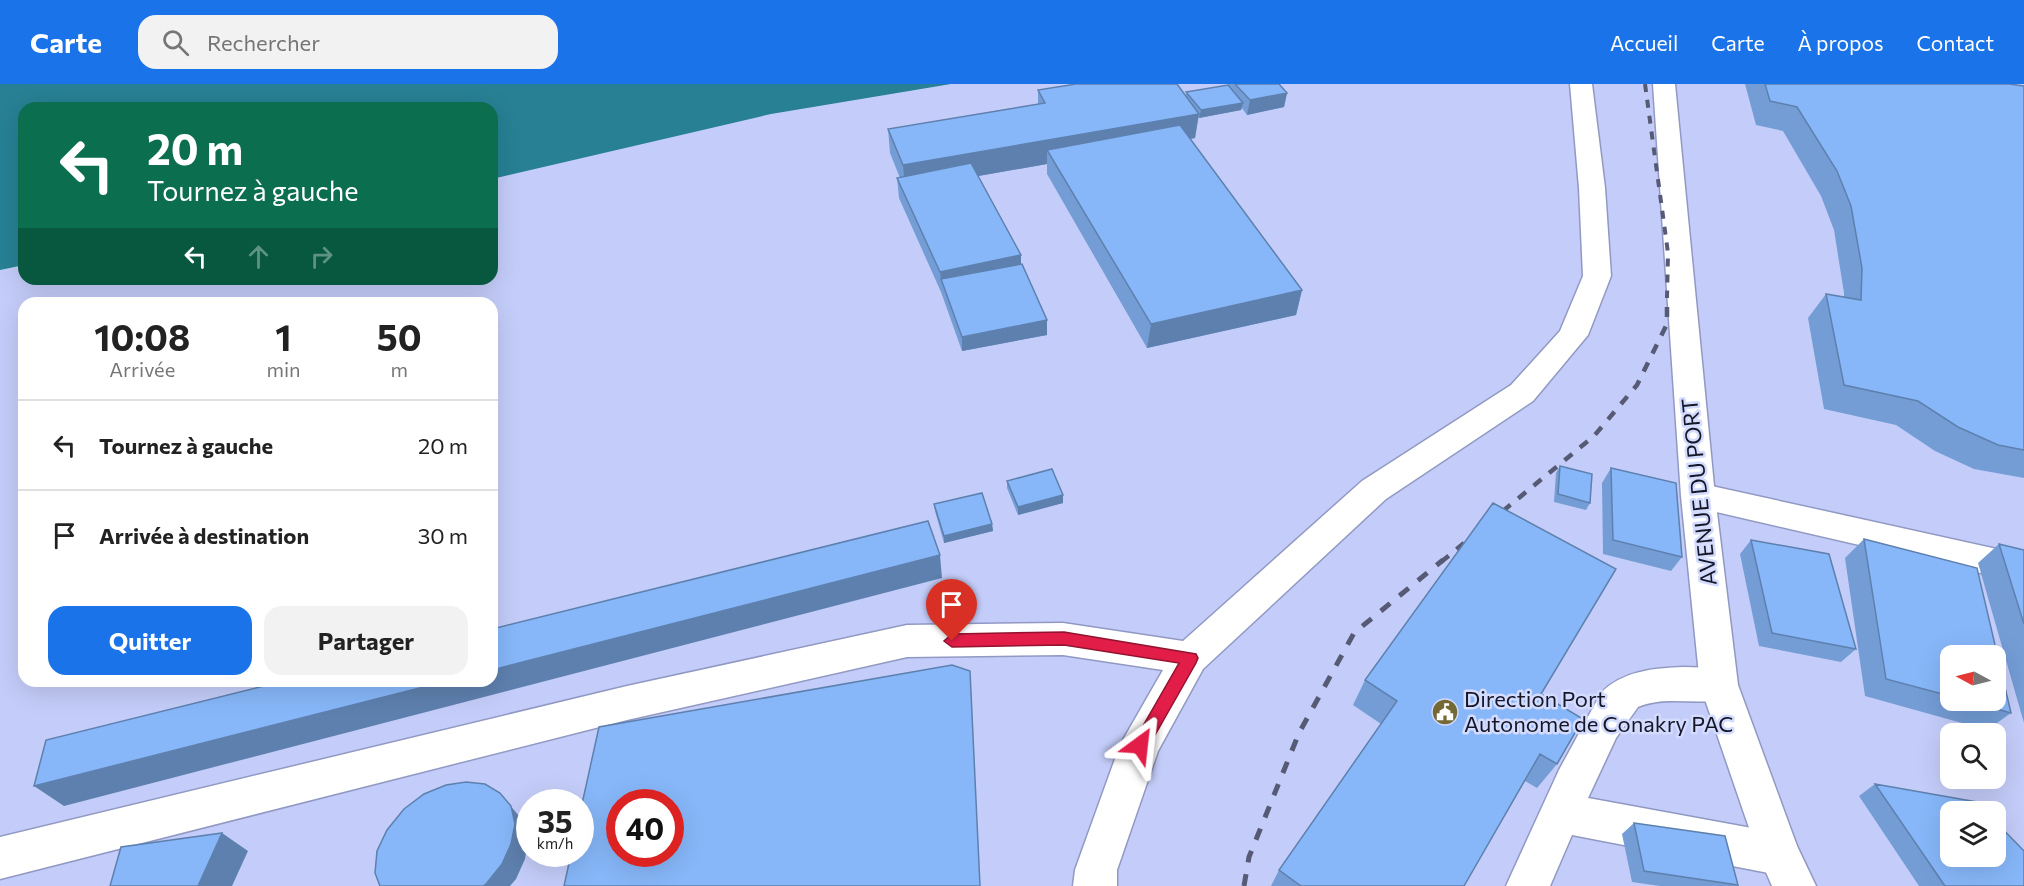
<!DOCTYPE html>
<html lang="fr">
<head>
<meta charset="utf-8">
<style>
  body { margin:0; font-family:Commissioner,sans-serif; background:#f2f2f2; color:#222; height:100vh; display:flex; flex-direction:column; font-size:22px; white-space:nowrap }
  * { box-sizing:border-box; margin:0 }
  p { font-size:20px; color:#767676 }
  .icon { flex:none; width:33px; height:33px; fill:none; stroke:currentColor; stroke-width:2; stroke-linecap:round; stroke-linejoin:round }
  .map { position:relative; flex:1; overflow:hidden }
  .details { position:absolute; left:18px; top:213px; width:480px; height:390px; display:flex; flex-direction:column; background:#fff; border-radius:18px; box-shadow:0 6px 24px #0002 }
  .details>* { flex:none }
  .top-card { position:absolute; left:18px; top:18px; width:480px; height:183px; border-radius:18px; box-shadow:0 6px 24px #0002; background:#0b6e4f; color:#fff; overflow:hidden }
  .needle { width:39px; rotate:277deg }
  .tools { position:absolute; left:1940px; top:561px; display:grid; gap:12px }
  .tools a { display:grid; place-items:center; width:66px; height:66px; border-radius:12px; background:#fff; box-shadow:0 6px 24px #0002; font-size:30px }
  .speed { position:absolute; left:516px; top:705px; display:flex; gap:12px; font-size:30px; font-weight:700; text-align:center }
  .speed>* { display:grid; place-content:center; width:78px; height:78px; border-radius:50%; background:#fff; box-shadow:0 6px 24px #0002; line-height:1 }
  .speed small { font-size:15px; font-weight:400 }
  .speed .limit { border:9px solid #d22; background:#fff; color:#111 }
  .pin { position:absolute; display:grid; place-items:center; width:51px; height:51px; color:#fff; margin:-62px -26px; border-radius:50% 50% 50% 0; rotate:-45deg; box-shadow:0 0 6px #0007 }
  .pin .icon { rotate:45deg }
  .me { position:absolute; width:66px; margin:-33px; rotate:30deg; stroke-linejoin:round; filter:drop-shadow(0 0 4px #0008) }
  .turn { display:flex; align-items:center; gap:21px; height:126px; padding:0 30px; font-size:27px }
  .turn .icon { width:78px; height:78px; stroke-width:2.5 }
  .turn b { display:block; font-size:42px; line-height:51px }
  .lanes { display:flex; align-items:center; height:57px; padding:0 30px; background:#0003; justify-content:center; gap:30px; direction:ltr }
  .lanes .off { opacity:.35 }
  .eta { display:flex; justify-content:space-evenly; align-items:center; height:102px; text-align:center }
  .eta b { font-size:36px; font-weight:700; line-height:42px }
  .action { display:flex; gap:12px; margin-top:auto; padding:12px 30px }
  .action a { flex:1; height:69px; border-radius:18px; background:#1a73e8; color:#fff; font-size:24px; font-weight:700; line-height:69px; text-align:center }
  .action a+a { background:#f2f2f2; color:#222 }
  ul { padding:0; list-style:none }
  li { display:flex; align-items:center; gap:18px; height:90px; padding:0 30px; border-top:2px solid #e0e0e0 }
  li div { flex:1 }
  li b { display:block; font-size:22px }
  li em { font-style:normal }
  header { display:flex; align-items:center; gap:36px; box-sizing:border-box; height:84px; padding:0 30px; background:#1a73e8; color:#fff }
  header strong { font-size:28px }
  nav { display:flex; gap:33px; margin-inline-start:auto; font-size:21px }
  .search { width:420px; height:54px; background:#f2f2f2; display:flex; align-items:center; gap:15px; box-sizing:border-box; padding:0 21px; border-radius:18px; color:#767676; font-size:22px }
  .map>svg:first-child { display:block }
  .water { fill:#278094 }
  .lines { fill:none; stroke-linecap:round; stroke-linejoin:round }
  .minor-casing { stroke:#9199c3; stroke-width:3 }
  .major-casing { stroke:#9199c3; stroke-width:3 }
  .minor { fill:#fff; fill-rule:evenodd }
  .major { fill:#fff; fill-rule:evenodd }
  .rail-far2 { stroke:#565a75; stroke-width:4; stroke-dasharray:8 8; stroke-linecap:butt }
  .rail-far1 { stroke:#565a75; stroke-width:4.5; stroke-dasharray:10 10; stroke-linecap:butt }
  .rail { stroke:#565a75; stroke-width:5; stroke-dasharray:12 12; stroke-linecap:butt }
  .wall { fill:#749dd6; fill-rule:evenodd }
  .shaded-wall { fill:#5e80ae }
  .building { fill:#87b7f9; stroke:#5e80ae; stroke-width:1.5; fill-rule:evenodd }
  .route { fill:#e11d48; stroke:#92132f; stroke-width:1.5 }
  .labels { text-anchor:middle; stroke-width:5; stroke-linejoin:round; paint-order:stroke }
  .street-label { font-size:22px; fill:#151727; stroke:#d3dbff }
  .poi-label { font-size:22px; fill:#151727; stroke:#d3dbff; text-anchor:start }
</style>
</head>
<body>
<header>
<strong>Carte</strong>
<div class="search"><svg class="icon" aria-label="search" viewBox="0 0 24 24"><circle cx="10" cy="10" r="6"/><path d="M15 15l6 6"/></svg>Rechercher</div>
<nav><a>Accueil</a><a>Carte</a><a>À propos</a><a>Contact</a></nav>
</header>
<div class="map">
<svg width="2024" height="802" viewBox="0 0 2024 802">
  <rect width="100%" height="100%" fill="#c4cdf9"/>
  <path class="water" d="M0,0H951L771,30L492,95V24H24V181L0,186Z"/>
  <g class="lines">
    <defs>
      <path id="minor" d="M1570,0H1592L1605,104L1611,192L1588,251L1533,317L1386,415L1203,585L1158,667L1117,786V802H1073L1075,786L1120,661L1163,586L1063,571L907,573L627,636L0,795V753L627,602L907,541L1063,539L1183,557L1362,397L1511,301L1560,247L1583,192L1579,104Z
        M1698,399L2024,471V499L1686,421L1681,412L1686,403Z
        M1683,583L1719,584L1732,589L1738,601L1732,613C1702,624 1668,610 1638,623L1616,654L1588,714L1779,749L1794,755L1800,770L1794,785L1779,791L1572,751L1550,802H1506L1559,686L1601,609C1622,587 1654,584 1683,583Z"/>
      <path id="major" d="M1653,0H1675L1715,412L1738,601L1797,762L1816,802H1772L1758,770L1700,601L1681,412Z"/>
    </defs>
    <use href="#minor" class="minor-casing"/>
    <use href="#major" class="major-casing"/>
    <use href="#minor" class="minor"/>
    <use href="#major" class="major"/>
    <path class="rail-far2" d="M1645,0L1668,169L1667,214"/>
    <path class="rail-far1" d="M1441,478L1594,352L1637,301L1667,240V213"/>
    <path class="rail" d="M1244,802L1249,773L1299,649L1354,549L1443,476"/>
  </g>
  <path class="wall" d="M1228,0H1279L1287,9L1284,23L1247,31L1242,24L1241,26L1199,34L1198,33L1195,54L1190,55L1302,206L1296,231L1147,264L1047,90V80L978,92L1021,180L1047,251L962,267L941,208L899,114L897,94H900L890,69L888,45L1038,20V6L1186,12V8L1228,1Z
    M1745,0H2009L2024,2V394L1974,385L1935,367L1896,341L1824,325L1808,234L1826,210L1844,213V209L1834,146L1821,112L1783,47L1756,41Z
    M1560,382L1590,419L1586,426L1554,418L1556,389Z
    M1611,384L1682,473L1671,487L1603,470L1602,399Z
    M1007,397L1063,411V419L1018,431L1007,404Z
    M934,420L992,440L993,447L944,459L935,427Z
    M1864,455L2011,629L1987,646L1865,612L1845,474ZM1950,572L1995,616H1950Z
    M1751,456L1856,565L1841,578L1759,562L1740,470Z
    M1999,460L2024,466V639L1978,479Z
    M1365,596L1541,610L1557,680L1537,704L1525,697L1464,802H1271L1279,786L1381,640L1353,621Z
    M1875,700L2024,802H1919L1859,712Z
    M1634,739L1738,801L1736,802H1660L1632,798L1622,750Z"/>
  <path class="shaded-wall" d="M1287,9L1284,23L1247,31L1250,16Z
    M1243,19L1241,26L1199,34L1201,26Z
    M1199,30L1195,54L1055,78L1047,66V80L905,105L903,81Z
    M1021,171V191L941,196L940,188Z
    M1302,206L1296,231L1147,264L1151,240Z
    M1047,236V251L962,267V253Z
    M1063,411V419L1018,431V423Z
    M992,440L993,447L944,459V452Z
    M940,471L942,494L64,722L34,702L447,597H492V586Z
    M500,709L524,738L528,755L525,775L516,795L510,802H483Z
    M222,749L248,767L232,802H198Z"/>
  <path class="building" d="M1076,0H1177L1199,30L903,81L888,45L1045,19L1038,6Z
    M1235,0H1279L1287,9L1250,16Z
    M1765,0H2009L2024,2V366L1998,361L1958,343L1918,317L1844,301L1826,210L1861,216L1862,184L1851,122L1837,87L1797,23L1770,17Z
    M1228,1L1243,19L1201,26L1186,8Z
    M1180,41L1302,206L1151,240L1047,66Z
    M971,79L1021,171L940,188L897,94Z
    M1022,180L1047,236L962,253L941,195Z
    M1560,382L1592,390L1590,419L1558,410Z
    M1611,384L1676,399L1682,473L1613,456Z
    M1052,385L1063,411L1018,423L1007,397Z
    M982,409L992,440L944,452L934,420Z
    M1493,419L1616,485L1541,610L1583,635L1557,680L1540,670L1464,802H1301L1279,786L1397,617L1365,596Z
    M928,437L940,471L492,586V545Z
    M1864,455L1977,484L2011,629L1965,616H1995V572H1950V612L1886,595Z
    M1751,456L1829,470L1856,565L1772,549Z
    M1999,460L2024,466V540Z
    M952,581L970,587L980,802H564L571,770H580V729L599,643ZM620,718H670V770H620Z
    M284,597H447L34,702L46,656Z
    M466,698L485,700L500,709L511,722L515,740L511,760L502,780L486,800L483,802H380L375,789L377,767L387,746L404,725L424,710L446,701Z
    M1875,700L1977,718L1986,728H1950V772H1995V737L2024,767V802H1945Z
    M1634,739L1725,752L1738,801L1644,787Z
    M222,749L198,802H110L121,763Z"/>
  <path class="route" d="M1064,548L1196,570L1198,574L1196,579L1146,667L1140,669L1134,667L1132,661L1179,579L1064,561L952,563L944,557L952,550Z"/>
  <defs>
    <symbol id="civic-disc" viewBox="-11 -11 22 22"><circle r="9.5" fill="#746835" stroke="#d3dbff"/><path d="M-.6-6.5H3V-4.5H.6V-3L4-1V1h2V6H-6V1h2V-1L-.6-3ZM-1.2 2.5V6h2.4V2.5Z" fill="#fff"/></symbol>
  </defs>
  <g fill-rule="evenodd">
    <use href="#civic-disc" x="1430" y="613" width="30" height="30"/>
  </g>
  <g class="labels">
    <g class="street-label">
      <text transform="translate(1699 408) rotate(-96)" y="8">AVENUE DU PORT</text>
    </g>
    <g class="poi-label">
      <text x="1464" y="623">Direction Port<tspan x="1464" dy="25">Autonome de Conakry PAC</tspan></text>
    </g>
  </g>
</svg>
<div class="tools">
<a><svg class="needle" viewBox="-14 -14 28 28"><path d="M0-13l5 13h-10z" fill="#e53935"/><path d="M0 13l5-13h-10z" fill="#767676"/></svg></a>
<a><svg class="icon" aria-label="search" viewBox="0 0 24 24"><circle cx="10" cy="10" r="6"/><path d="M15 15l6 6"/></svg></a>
<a><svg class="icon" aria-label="layers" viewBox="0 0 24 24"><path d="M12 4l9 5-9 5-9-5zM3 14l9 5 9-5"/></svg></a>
</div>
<div class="speed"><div>35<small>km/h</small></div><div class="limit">40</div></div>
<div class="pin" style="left:952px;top:557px;background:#d93025"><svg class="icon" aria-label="arrive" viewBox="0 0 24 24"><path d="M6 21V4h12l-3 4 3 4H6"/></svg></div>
<svg class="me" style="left:1140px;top:661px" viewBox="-20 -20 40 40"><path d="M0-17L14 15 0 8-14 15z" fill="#e11d48" stroke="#fff" stroke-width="4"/></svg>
<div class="top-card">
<div class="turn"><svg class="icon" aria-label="left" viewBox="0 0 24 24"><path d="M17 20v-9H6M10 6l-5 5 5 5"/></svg><div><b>20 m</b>Tournez à gauche</div></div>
<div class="lanes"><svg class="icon" aria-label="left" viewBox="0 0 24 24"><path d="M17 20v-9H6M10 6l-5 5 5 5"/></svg><svg class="icon off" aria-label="ahead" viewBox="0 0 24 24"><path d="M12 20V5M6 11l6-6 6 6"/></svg><svg class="icon off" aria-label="right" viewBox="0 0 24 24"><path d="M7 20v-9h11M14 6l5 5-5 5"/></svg></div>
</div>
<section class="details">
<div class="eta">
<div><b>10:08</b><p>Arrivée</p></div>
<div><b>1</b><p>min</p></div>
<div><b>50</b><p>m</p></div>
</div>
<ul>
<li><svg class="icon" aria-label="left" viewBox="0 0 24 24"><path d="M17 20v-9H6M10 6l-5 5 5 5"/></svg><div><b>Tournez à gauche</b></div><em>20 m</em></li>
<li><svg class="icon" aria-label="arrive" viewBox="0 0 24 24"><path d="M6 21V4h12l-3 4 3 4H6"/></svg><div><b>Arrivée à destination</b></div><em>30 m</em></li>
</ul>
<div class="action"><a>Quitter</a><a>Partager</a></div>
</section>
</div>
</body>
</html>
